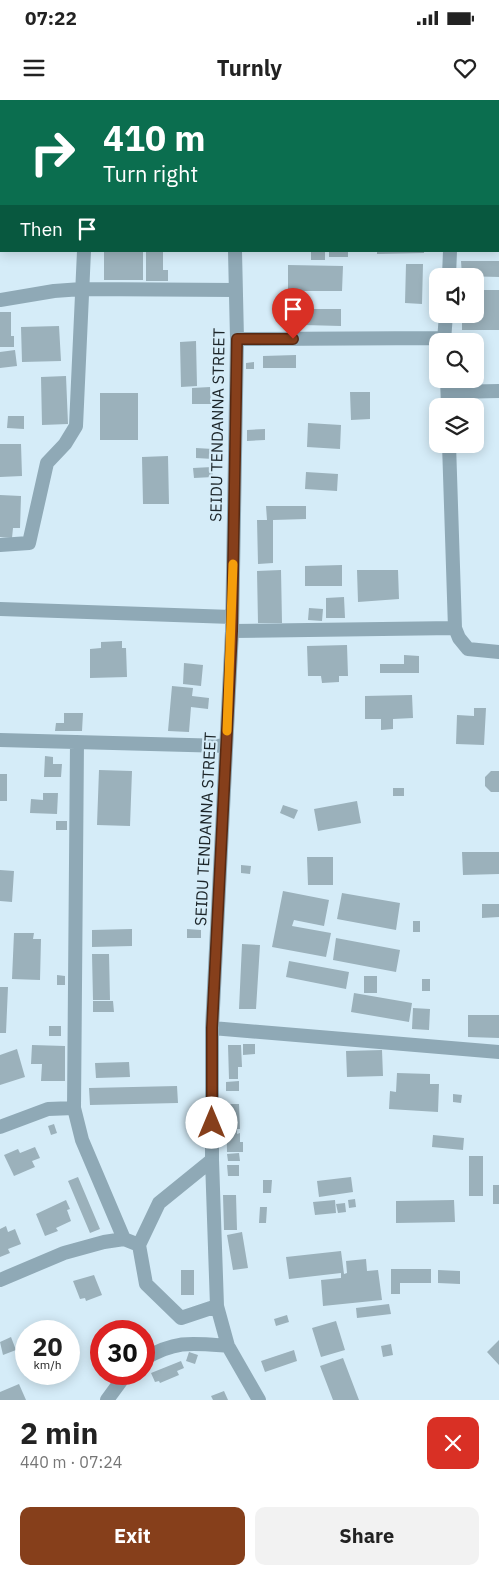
<!DOCTYPE html>
<html lang="en">
<head>
<meta charset="utf-8">
<style>
  body { margin:0; font-family:"IBM Plex Sans",sans-serif; background:#f2f2f2; color:#222; height:100vh; display:flex; flex-direction:column; font-size:19px; white-space:nowrap }
  * { box-sizing:border-box; margin:0 }
  p { font-size:16px; color:#767676 }
  .icon { flex:none; width:28px; height:28px; fill:none; stroke:currentColor; stroke-width:2; stroke-linecap:round; stroke-linejoin:round }
  .map { position:relative; height:1300px; overflow:hidden }
  .sheet { display:flex; flex-direction:column; background:#fff; flex:1 }
  .sheet>* { flex:none }
  .hud { position:absolute; left:0px; top:0px; width:500px; height:152px; box-shadow:0 2px 12px #0003; background:#0b6e4f; color:#fff; overflow:hidden }
  .tools { position:absolute; left:429px; top:168px; display:grid; gap:10px }
  .tools a { display:grid; place-items:center; width:55px; height:55px; border-radius:10px; background:#fff; box-shadow:0 2px 12px #0003; font-size:25px }
  .speed { position:absolute; left:15px; top:1220px; display:flex; gap:10px; font-size:25px; font-weight:700; text-align:center }
  .speed>* { display:grid; place-content:center; width:65px; height:65px; border-radius:50%; background:#fff; box-shadow:0 2px 12px #0003; line-height:1 }
  .speed small { font-size:12px; font-weight:400 }
  .speed .limit { border:8px solid #d22; background:#fff; color:#111 }
  .pin { position:absolute; display:grid; place-items:center; width:42px; height:42px; color:#fff; margin:-51px -21px; border-radius:50% 50% 50% 0; rotate:-45deg; box-shadow:0 0 5px #0007 }
  .pin .icon { rotate:45deg }
  .me { position:absolute; width:55px; margin:-28px; rotate:0deg; stroke-linejoin:round; filter:drop-shadow(0 0 4px #0008) }
  .turn { display:flex; align-items:center; gap:18px; height:105px; padding:0 20px; font-size:22px }
  .turn .icon { width:65px; height:65px; stroke-width:2.5 }
  .turn b { display:block; font-size:35px; line-height:42px }
  .then { display:flex; align-items:center; height:48px; padding:0 20px; background:#0003; gap:10px; font-size:19px }
  .round { display:grid; place-items:center; flex:none; width:52px; height:52px; border-radius:10px; background:#f2f2f2 }
  .summary { display:flex; align-items:center; justify-content:space-between; height:85px; padding:0 20px }
  h1 { font-size:30px; font-weight:700; line-height:38px }
  .cta { display:flex; gap:10px; margin-top:auto; padding:10px 20px }
  .cta a { flex:1; height:58px; border-radius:10px; background:#863f1b; color:#fff; font-size:20px; font-weight:700; line-height:58px; text-align:center }
  .cta a+a { background:#f2f2f2; color:#222 }
  .status { display:flex; justify-content:space-between; align-items:center; height:35px; padding:0 25px; background:#fff; direction:ltr }
  .status svg { height:14px; fill:currentColor }
  header { display:flex; justify-content:space-between; align-items:center; height:65px; padding:0 20px; background:#fff; font-size:22px; font-weight:700 }
  .map>svg:first-child { display:block }
  .building { fill:#9bb1bb }
  .lines { fill:none; stroke-linecap:round; stroke-linejoin:round }
  .minor { stroke:#8fa9b6; stroke-width:14 }
  .route-casing { stroke:#572912; stroke-width:12 }
  .route { stroke:#863f1b; stroke-width:9 }
  .slow { stroke:#f59e0b; stroke-width:9 }
  .labels { text-anchor:middle; stroke-width:4.5; stroke-linejoin:round; paint-order:stroke }
  .street-label { font-size:16px; fill:#1c2529; stroke:#d5ecf8 }
</style>
</head>
<body>
<div class="status"><b>07:22</b><svg viewBox="0 0 49 12"><path d="M0 12V9h3v3zM5 12V6h3v6zM10 12V3h3v9zM15 12V0h3v12zM26 1h20v11H26zM47 4h2v5h-2z"/></svg></div>
<header><svg class="icon" aria-label="menu" viewBox="0 0 24 24"><path d="M4 6h16M4 12h16M4 18h16"/></svg>Turnly<svg class="icon" aria-label="heart" viewBox="0 0 24 24"><path d="M12 20l-8-8c-3-5 5-10 8-4 3-6 11-1 8 4z"/></svg></header>
<div class="map">
<svg width="499" height="1300" viewBox="0 0 499 1300">
  <rect width="100%" height="100%" fill="#d5ecf8"/>
  <path class="building" d="M104,151H143V180H104Z
    M146,151H163V170H168V181H146Z
    M311,151H325V160H311Z
    M329,151H348V157H329Z
    M377,151H424V153L377,154Z
    M461,161H499V177L462,176Z
    M406,164H423L422,204L405,203Z
    M288,165L343,166L342,191H288Z
    M484,190H499V230H462V214H475V199L483,200Z
    M304,209H341V226L304,225Z
    M0,212H11V236H14V247H0Z
    M59,226L61,261L22,262L21,227Z
    M196,241L197,286L181,287L180,242Z
    M15,250L17,266L0,268V252Z
    M296,255V268H263V256Z
    M254,262V269H246V263Z
    M66,276L68,324L42,325L41,277Z
    M210,287L211,304H192V288Z
    M350,292H370V319L351,320Z
    M100,293H138V340H100Z
    M8,316H24V329L7,328Z
    M308,323L341,325L340,349L307,347Z
    M265,329V340L247,341V330Z
    M0,344H21L22,376L0,377Z
    M196,348L213,349V359L196,358Z
    M168,356L169,404H143L142,357Z
    M212,367L213,377L194,378L193,368Z
    M306,372L338,374L337,391L305,389Z
    M0,395L21,396L20,428H13L12,438L0,437Z
    M266,406H306V419L273,420V463L258,464L257,420H267Z
    M342,465V486H305V466Z
    M281,470L282,523H258L257,471Z
    M357,470H398L399,499L358,502Z
    M344,497L345,518H326V498Z
    M309,508L323,509L322,521L308,520Z
    M122,541V548H126L127,577L90,578V549L101,548V542Z
    M347,545L348,576H339V582L322,583L321,576H308L307,546Z
    M404,555L419,556V573H380V564H404Z
    M184,563L203,565L201,586L183,584Z
    M172,586L193,588L192,596L209,598L208,609L191,607L189,632L168,631Z
    M412,595L413,618L393,619V629L381,630V619H365V596Z
    M474,608H486L484,645L456,644L457,615L474,616Z
    M64,613H83L82,631H55L56,623H64Z
    M45,656L53,657V664H62L61,677H44Z
    M99,670L132,671L130,726L97,725Z
    M491,671H499V692H491L485,686V677Z
    M0,674H7V701H0Z
    M393,688H404V696H393Z
    M43,693H58L57,714L30,713L31,699L43,700Z
    M357,701L361,723L318,731L314,709Z
    M283,705L298,710L294,719L280,713Z
    M56,721H67V730H56Z
    M462,752H499V774L463,775Z
    M307,757H333V785H308Z
    M241,765L251,766L250,774L241,773Z
    M0,770L14,771L12,802L0,801Z
    M283,791L329,800L324,826L294,820L292,826L331,833L326,857L272,847Z
    M342,793L400,803L396,830L337,819Z
    M482,804H499V817L482,818Z
    M413,821H420V832H413Z
    M132,829V846L92,847V830Z
    M187,829L201,830V838H187Z
    M14,833H34L33,839H41L40,880L12,879Z
    M336,838L400,850L396,872L333,860Z
    M242,844L260,845L256,909H239Z
    M92,854H109L110,900H93Z
    M289,861L349,872L346,889L286,877Z
    M57,875L65,876V885H57Z
    M364,876H377V893H364Z
    M422,879H430V891H422Z
    M0,887H8L6,933H0Z
    M354,893L412,903L409,922L351,912Z
    M93,901H113L114,912H93Z
    M413,908L430,909L429,930L412,929Z
    M468,915H499V938L468,937Z
    M49,926H61V936H49Z
    M243,944H255V954L243,955Z
    M32,945L65,946V981H41L42,964H31Z
    M228,945H241L242,967H238V979H229Z
    M17,949L25,977L0,985V955Z
    M382,950L383,976L347,977L346,951Z
    M129,962L130,977L96,978L95,963Z
    M397,973L430,974V984H439L438,1012L389,1009L390,991L396,992Z
    M239,981V991H226V982Z
    M177,986L178,1003L90,1005L89,988Z
    M453,994L462,995L461,1003L453,1002Z
    M226,1004H239L240,1029H237V1034L240,1033V1042H243V1052H227Z
    M54,1024L57,1033L51,1035L48,1026Z
    M433,1035L464,1038L463,1050L432,1047Z
    M35,1047L40,1058L32,1061L35,1067L14,1076L4,1055L18,1049L20,1053Z
    M239,1053L240,1061H228L227,1054Z
    M469,1056H483V1096H469Z
    M227,1065H239V1076H228Z
    M78,1077L100,1129L90,1133L68,1081Z
    M351,1077L353,1092L319,1097L317,1081Z
    M263,1080H272L271,1093H263Z
    M493,1085H499V1104H493Z
    M223,1095H236L237,1130H224Z
    M355,1099L356,1107L349,1108L348,1100Z
    M66,1100L70,1109L67,1110L71,1121L56,1128L58,1131L45,1136L36,1114Z
    M335,1100L336,1113L315,1115L313,1102Z
    M454,1100L455,1122L396,1123V1101Z
    M345,1103L346,1112L338,1113L336,1104Z
    M260,1107H267L266,1123H259Z
    M6,1126L8,1132L15,1129L21,1144L8,1149L10,1153L0,1157V1129Z
    M242,1132L248,1168L233,1170L227,1135Z
    M341,1151L344,1174L347,1173L346,1161L366,1159L367,1171L378,1170L382,1200L323,1206L321,1180L341,1178V1173L289,1179L286,1157Z
    M391,1169H431V1183H400V1194H391Z
    M181,1170H194V1195H181Z
    M438,1170L460,1171V1184L438,1183Z
    M94,1175L102,1195L86,1201L85,1198L80,1199L73,1181Z
    M389,1204L391,1214L357,1218L356,1208Z
    M287,1215L289,1222L276,1226L274,1219Z
    M336,1221L345,1250L321,1257L312,1228Z
    M11,1237L16,1250L3,1255L0,1242Z
    M499,1240V1265L487,1252Z
    M391,1244L393,1255L383,1257L381,1246Z
    M294,1250L297,1261L265,1272L261,1261Z
    M189,1252L198,1255L195,1264L186,1261Z
    M343,1258L359,1300H333L320,1266Z
    M181,1261L184,1268L177,1271L179,1275L160,1283L159,1281L155,1282L151,1273Z
    M19,1284L26,1300H0V1292Z
    M224,1291L228,1300H213L211,1296Z"/>
  <g class="lines">
    <path class="minor" d="M94,1L95,0
      M236,1V0
      M235,151L237,239L232,531L212,928V1060L217,1206L228,1246L259,1300
      M449,176L450,151
      M0,200L54,191L82,189L234,190
      M237,239L444,238
      M444,241L446,214
      M447,279L448,306
      M448,292L499,291
      M449,344L455,528L459,538L468,549L499,552
      M0,445L29,443L47,363L65,344L76,326L84,151
      M0,509L232,517
      M232,531L455,528
      M0,640L226,646
      M77,642L74,1008L82,1040L124,1139
      M212,928L499,952
      M0,1027L48,1009L74,1008
      M139,1145L159,1103L212,1060
      M0,1180L64,1153L104,1142L124,1139L139,1145L146,1184L181,1218L217,1206
      M144,1259C176,1240 192,1243 228,1246
      M107,1300L126,1274"/>
  </g>
  <g class="lines">
    <defs>
      <path id="route" d="M212,1023V928L232,531L237,239H293"/>
    </defs>
    <use href="#route" class="route-casing"/>
    <use href="#route" class="route"/>
    <path class="slow" d="M227,631L233,464"/>
  </g>
  <g class="labels">
    <g class="street-label">
      <text transform="translate(217 325) rotate(-89)" y="6">SEIDU TENDANNA STREET</text>
      <text transform="translate(205 729) rotate(-87)" y="6">SEIDU TENDANNA STREET</text>
    </g>
  </g>
</svg>
<div class="tools">
<a><svg class="icon" aria-label="sound" viewBox="0 0 24 24"><path d="M4 9h4l5-4v14l-5-4H4zM17 9q2 3 0 6"/></svg></a>
<a><svg class="icon" aria-label="search" viewBox="0 0 24 24"><circle cx="10" cy="10" r="6"/><path d="M15 15l6 6"/></svg></a>
<a><svg class="icon" aria-label="layers" viewBox="0 0 24 24"><path d="M12 4l9 5-9 5-9-5zM3 14l9 5 9-5"/></svg></a>
</div>
<div class="speed"><div>20<small>km/h</small></div><div class="limit">30</div></div>
<div class="pin" style="left:293px;top:239px;background:#d93025"><svg class="icon" aria-label="arrive" viewBox="0 0 24 24"><path d="M6 21V4h12l-3 4 3 4H6"/></svg></div>
<svg class="me" style="left:212px;top:1023px" viewBox="-20 -20 40 40"><circle r="19" fill="#fff"/><path d="M0-13L10 11 0 6-10 11z" fill="#863f1b"/></svg>
<div class="hud">
<div class="turn"><svg class="icon" aria-label="right" viewBox="0 0 24 24"><path d="M7 20v-9h11M14 6l5 5-5 5"/></svg><div><b>410 m</b>Turn right</div></div>
<div class="then">Then<svg class="icon" aria-label="arrive" viewBox="0 0 24 24"><path d="M6 21V4h12l-3 4 3 4H6"/></svg></div>
</div>
</div>
<section class="sheet">
<div class="summary"><div><h1>2 min</h1><p>440 m · 07:24</p></div><a class="round" style="background:#d93025;color:#fff"><svg class="icon" aria-label="close" viewBox="0 0 24 24"><path d="M6 6l12 12M18 6L6 18"/></svg></a></div>
<div class="cta"><a>Exit</a><a>Share</a></div>
</section>
</body>
</html>
